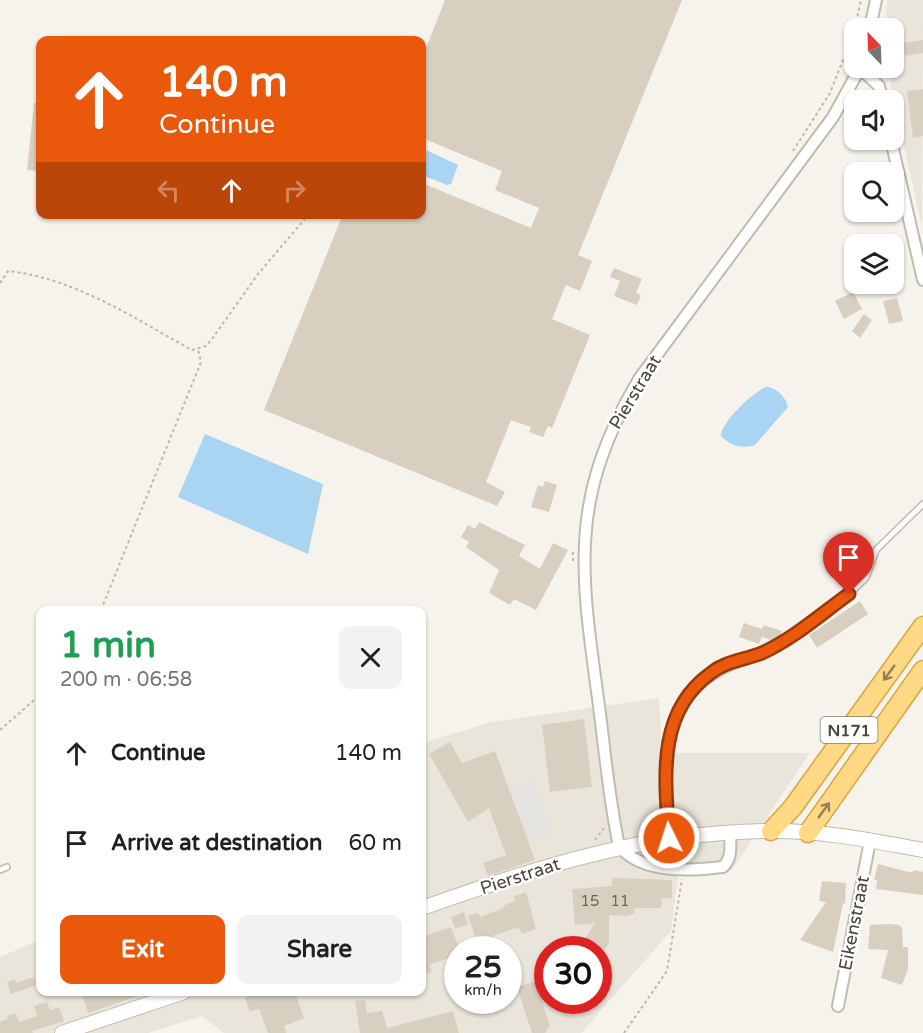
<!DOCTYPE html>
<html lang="en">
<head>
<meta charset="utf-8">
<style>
  body { margin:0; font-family:"Varela Round",sans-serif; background:#f2f2f2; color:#202124; height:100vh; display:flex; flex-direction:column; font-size:22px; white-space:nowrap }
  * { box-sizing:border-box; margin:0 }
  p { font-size:20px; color:#757577 }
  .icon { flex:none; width:33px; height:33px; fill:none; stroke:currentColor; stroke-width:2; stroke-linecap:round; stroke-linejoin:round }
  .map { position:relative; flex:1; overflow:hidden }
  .details { position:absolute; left:36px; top:606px; width:390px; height:390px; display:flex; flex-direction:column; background:#fff; border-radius:12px; box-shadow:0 2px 4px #0004 }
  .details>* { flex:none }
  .top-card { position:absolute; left:36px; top:36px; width:390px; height:183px; border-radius:12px; box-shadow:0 2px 4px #0004; background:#ea580c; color:#fff; overflow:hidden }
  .needle { width:39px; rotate:337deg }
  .fabs { position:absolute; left:844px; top:18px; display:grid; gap:12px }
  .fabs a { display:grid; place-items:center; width:60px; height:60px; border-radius:12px; background:#fff; box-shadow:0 2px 4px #0004; font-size:30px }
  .speed { position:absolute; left:444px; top:936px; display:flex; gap:12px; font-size:30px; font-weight:700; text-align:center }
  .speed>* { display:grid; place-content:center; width:78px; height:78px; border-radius:50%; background:#fff; box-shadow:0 2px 4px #0004; line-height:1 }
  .speed small { font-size:15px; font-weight:400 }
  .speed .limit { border:9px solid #d22; background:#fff; color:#111 }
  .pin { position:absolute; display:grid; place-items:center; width:51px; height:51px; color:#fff; margin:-62px -26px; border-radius:50% 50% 50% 0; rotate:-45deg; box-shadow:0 0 6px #0007 }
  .pin .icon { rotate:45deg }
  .me { position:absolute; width:66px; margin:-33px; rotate:356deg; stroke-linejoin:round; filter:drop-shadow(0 0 4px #0008) }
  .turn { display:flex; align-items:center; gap:21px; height:126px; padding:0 24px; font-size:27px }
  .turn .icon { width:78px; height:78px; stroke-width:2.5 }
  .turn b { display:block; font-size:42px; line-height:51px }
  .lanes { display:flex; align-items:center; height:57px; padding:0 24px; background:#0003; justify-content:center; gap:30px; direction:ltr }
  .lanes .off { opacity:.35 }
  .round { display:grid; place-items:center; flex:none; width:63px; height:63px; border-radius:12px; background:#f2f2f2 }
  .head { display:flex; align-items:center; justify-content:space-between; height:102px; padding:0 24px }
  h1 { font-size:36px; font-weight:800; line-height:45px; color:#1e9e55 }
  .action { display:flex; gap:12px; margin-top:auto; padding:12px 24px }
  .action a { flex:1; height:69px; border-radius:12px; background:#ea580c; color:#fff; font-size:24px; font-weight:800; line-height:69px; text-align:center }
  .action a+a { background:#f2f2f2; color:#202124 }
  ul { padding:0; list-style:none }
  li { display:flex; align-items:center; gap:18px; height:90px; padding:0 24px }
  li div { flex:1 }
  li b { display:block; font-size:22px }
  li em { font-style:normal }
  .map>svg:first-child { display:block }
  .residential { fill:#eae5da; fill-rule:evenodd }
  .parking { fill:#e5e3e0 }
  .water { fill:#a9d4f2 }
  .building { fill:#d8cfc1 }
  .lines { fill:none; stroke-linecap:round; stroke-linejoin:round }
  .service-casing { stroke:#c2bbae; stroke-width:8 }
  .minor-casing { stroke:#c2bbae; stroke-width:14 }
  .tertiary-casing { stroke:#c2bbae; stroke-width:16 }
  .trunk-casing { stroke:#e0a43c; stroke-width:21 }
  .path { stroke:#c4b79f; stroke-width:2; stroke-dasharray:3 3; stroke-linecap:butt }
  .service { stroke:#fff; stroke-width:5 }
  .minor { stroke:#fff; stroke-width:10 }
  .tertiary { stroke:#fff; stroke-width:14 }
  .trunk { stroke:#ffd985; stroke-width:18 }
  .oneway { stroke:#938057 }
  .route-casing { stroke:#983908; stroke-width:15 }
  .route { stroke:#ea580c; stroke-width:10 }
  .labels { text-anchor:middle; stroke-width:5; stroke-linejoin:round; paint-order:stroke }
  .number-label { font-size:15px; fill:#6e675b }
  .shield { fill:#fff; stroke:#817c74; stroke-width:1.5 }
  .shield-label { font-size:16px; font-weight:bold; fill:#4b4439 }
  .street-label { font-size:18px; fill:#4b4439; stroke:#fff }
</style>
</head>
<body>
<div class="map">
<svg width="923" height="1033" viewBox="0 0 923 1033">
  <rect width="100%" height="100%" fill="#f6f3ec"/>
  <path class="residential" d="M887,0H923L922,227L891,89L889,68H894V28H886Z
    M659,698L662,753H810L731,871L678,875L671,931L581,1033H224L202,1016L148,1033H0V957L40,940V992H422V743L492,722ZM458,950H508V1000H458ZM548,950H598V1000H548Z"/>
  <path class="parking" d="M533,781L551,834L528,841L509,789Z"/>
  <path class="water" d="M422,148L458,165L451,184L447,185L422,175Z
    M766,387C776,387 786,397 788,407L755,445C742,449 731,446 721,436C721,422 753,392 766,387Z
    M205,434L323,484L308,554L178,497Z"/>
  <path class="building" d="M445,0H682L578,255L592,261L580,291L566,285L552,319L590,335L552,428L548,426L543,437L529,432L531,427L511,420L486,482L505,492L497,506L264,410L343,214H422V183L531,228L539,208L495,190L502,171L422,138V58Z
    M923,40V53L905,56L903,43Z
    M923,89V136L913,138L907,91Z
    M34,103H40V171L27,170Z
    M614,268L642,279L636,293L641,295L637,305L614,296L620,281L610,277Z
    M853,292L862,309L844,319L835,301Z
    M897,298L903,321L889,324L883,301Z
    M864,314L872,320L860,338L852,331Z
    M545,481L557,485L549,512L531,507L538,485L543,487Z
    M479,522L525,545L519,556L540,569L553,543L568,550L536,610L514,599L510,605L489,593L499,570L466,547L469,542L461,537L468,525L475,529Z
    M860,601L868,614L817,648L809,635Z
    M744,623L762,629L764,625L782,631L780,637L774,641L762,637L759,644L739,637Z
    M584,719L592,787L550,792L542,725Z
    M450,742L462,763L495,751L535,860L488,876L483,863L506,855L489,808L468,822L429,754Z
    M878,864L913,873L914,870L923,872V895L876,889L877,880H874Z
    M613,878L672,880V898H662L661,908H634L635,913L627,916L609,915V943L604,950H577L595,923L575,925L572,889L612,886Z
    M822,881L846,883L845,904L843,903L833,952L800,940L826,902L819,901Z
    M526,892L536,929L522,934L519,927L493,936L498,950H480L468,916L478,913L480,917L504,908L503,906L515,901L514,896Z
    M464,912L468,924L455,929L451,917Z
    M889,924L899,925L902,928L903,947H908V969L902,985L881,978L888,950L868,949L870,925Z
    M451,927L458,945V955L429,965L432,972L422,976V937Z
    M34,977L37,985L11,994L7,982L15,979L16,983Z
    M548,977V998L540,995L550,1026L545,1033H532L517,987Z
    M91,992H146V993L88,1013L82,994Z
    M263,992H295L304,1018L284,1026L286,1033H268L259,1009L250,1012L245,998Z
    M365,1000L367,1013L382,1011L387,1028L453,1011L459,1033H360L355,1001Z
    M47,1002L50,1010L59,1007L64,1021L32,1031L33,1033H0V1022L8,1019L7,1016L16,1013L19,1022L37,1016L34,1006Z"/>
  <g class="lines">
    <defs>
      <path id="service" d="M760,654L780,643L849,594L866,578L876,550L923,504
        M0,870L7,867"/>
      <path id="minor" d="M870,28L876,0
        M860,68L879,86L882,100
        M891,140L923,280
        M730,833C730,845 733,857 723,867C690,871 642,874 619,846C609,800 605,752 599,706C581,574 567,500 639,379L833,117L860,68
        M669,838C662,749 658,681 760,654
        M838,1006L870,841"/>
      <path id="tertiary" d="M422,908C539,867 644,832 770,831C821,830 873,841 923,850
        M62,1033L184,992"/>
      <path id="trunk" d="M771,831L793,807L923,626
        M808,833L923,670"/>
    </defs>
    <use href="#service" class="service-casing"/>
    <use href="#minor" class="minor-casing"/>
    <use href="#tertiary" class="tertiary-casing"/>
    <use href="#trunk" class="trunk-casing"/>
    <path class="path" d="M855,28L861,0
      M793,151L830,93L855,29
      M0,283L8,271C74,278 134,318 192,350L206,346L212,339L258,274L309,214
      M573,561V549
      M101,610L201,362L198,349
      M0,730L40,695
      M595,840L604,828
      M195,994L203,992
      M624,1033L667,971L682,879"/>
    <use href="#service" class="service"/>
    <use href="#minor" class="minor"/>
    <use href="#tertiary" class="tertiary"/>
    <use href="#trunk" class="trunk"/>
  </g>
  <defs><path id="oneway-shaft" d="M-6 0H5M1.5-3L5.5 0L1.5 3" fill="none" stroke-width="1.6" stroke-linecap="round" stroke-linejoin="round" transform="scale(1.5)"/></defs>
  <g class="oneway">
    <use href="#oneway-shaft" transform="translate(889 673) rotate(126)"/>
    <use href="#oneway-shaft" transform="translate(824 810) rotate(-54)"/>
  </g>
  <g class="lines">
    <defs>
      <path id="route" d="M669,838C665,779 656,712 711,673C726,661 744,660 762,653C793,639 821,614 849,594"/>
    </defs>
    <use href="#route" class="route-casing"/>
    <use href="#route" class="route"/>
  </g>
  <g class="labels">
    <g class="number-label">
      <text x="590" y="906">15</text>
      <text x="620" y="906">11</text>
    </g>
    <rect class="shield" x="820.5" y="717" width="57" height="26" rx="4.5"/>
    <g class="shield-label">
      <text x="849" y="736">N171</text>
    </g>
    <g class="street-label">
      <text transform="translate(635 392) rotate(-59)" y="6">Pierstraat</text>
      <text transform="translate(520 876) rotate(-18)" y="6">Pierstraat</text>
      <text transform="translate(854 923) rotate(-79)" y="6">Eikenstraat</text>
    </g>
  </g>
</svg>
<div class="fabs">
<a><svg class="needle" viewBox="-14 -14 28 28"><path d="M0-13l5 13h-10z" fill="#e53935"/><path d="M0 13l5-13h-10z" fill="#757577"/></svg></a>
<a><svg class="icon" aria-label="sound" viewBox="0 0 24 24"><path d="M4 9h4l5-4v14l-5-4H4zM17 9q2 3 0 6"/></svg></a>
<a><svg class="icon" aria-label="search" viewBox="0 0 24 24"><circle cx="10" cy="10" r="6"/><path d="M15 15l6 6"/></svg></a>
<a><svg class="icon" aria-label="layers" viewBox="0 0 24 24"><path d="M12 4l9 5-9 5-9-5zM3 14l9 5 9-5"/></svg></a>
</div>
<div class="speed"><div>25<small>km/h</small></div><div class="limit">30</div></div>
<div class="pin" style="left:849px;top:594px;background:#d93025"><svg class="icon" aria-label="arrive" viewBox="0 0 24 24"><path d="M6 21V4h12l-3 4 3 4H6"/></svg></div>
<svg class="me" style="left:669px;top:838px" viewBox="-20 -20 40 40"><circle r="17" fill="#ea580c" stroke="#fff" stroke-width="3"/><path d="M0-11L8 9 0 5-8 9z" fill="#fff"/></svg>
<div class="top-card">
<div class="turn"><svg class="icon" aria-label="ahead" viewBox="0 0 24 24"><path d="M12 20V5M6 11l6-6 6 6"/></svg><div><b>140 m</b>Continue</div></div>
<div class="lanes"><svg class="icon off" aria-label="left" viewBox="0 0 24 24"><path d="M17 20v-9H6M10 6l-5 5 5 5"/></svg><svg class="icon" aria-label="ahead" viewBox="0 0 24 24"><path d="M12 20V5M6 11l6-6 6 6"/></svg><svg class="icon off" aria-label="right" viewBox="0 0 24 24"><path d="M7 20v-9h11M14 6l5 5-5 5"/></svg></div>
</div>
<section class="details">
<div class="head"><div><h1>1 min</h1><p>200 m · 06:58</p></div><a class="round"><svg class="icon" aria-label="close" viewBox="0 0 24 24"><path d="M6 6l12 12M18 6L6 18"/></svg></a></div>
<ul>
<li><svg class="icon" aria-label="ahead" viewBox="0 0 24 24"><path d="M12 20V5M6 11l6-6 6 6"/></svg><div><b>Continue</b></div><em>140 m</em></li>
<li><svg class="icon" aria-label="arrive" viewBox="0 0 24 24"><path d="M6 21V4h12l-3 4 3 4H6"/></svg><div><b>Arrive at destination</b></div><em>60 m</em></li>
</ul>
<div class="action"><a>Exit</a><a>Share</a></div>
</section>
</div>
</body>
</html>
